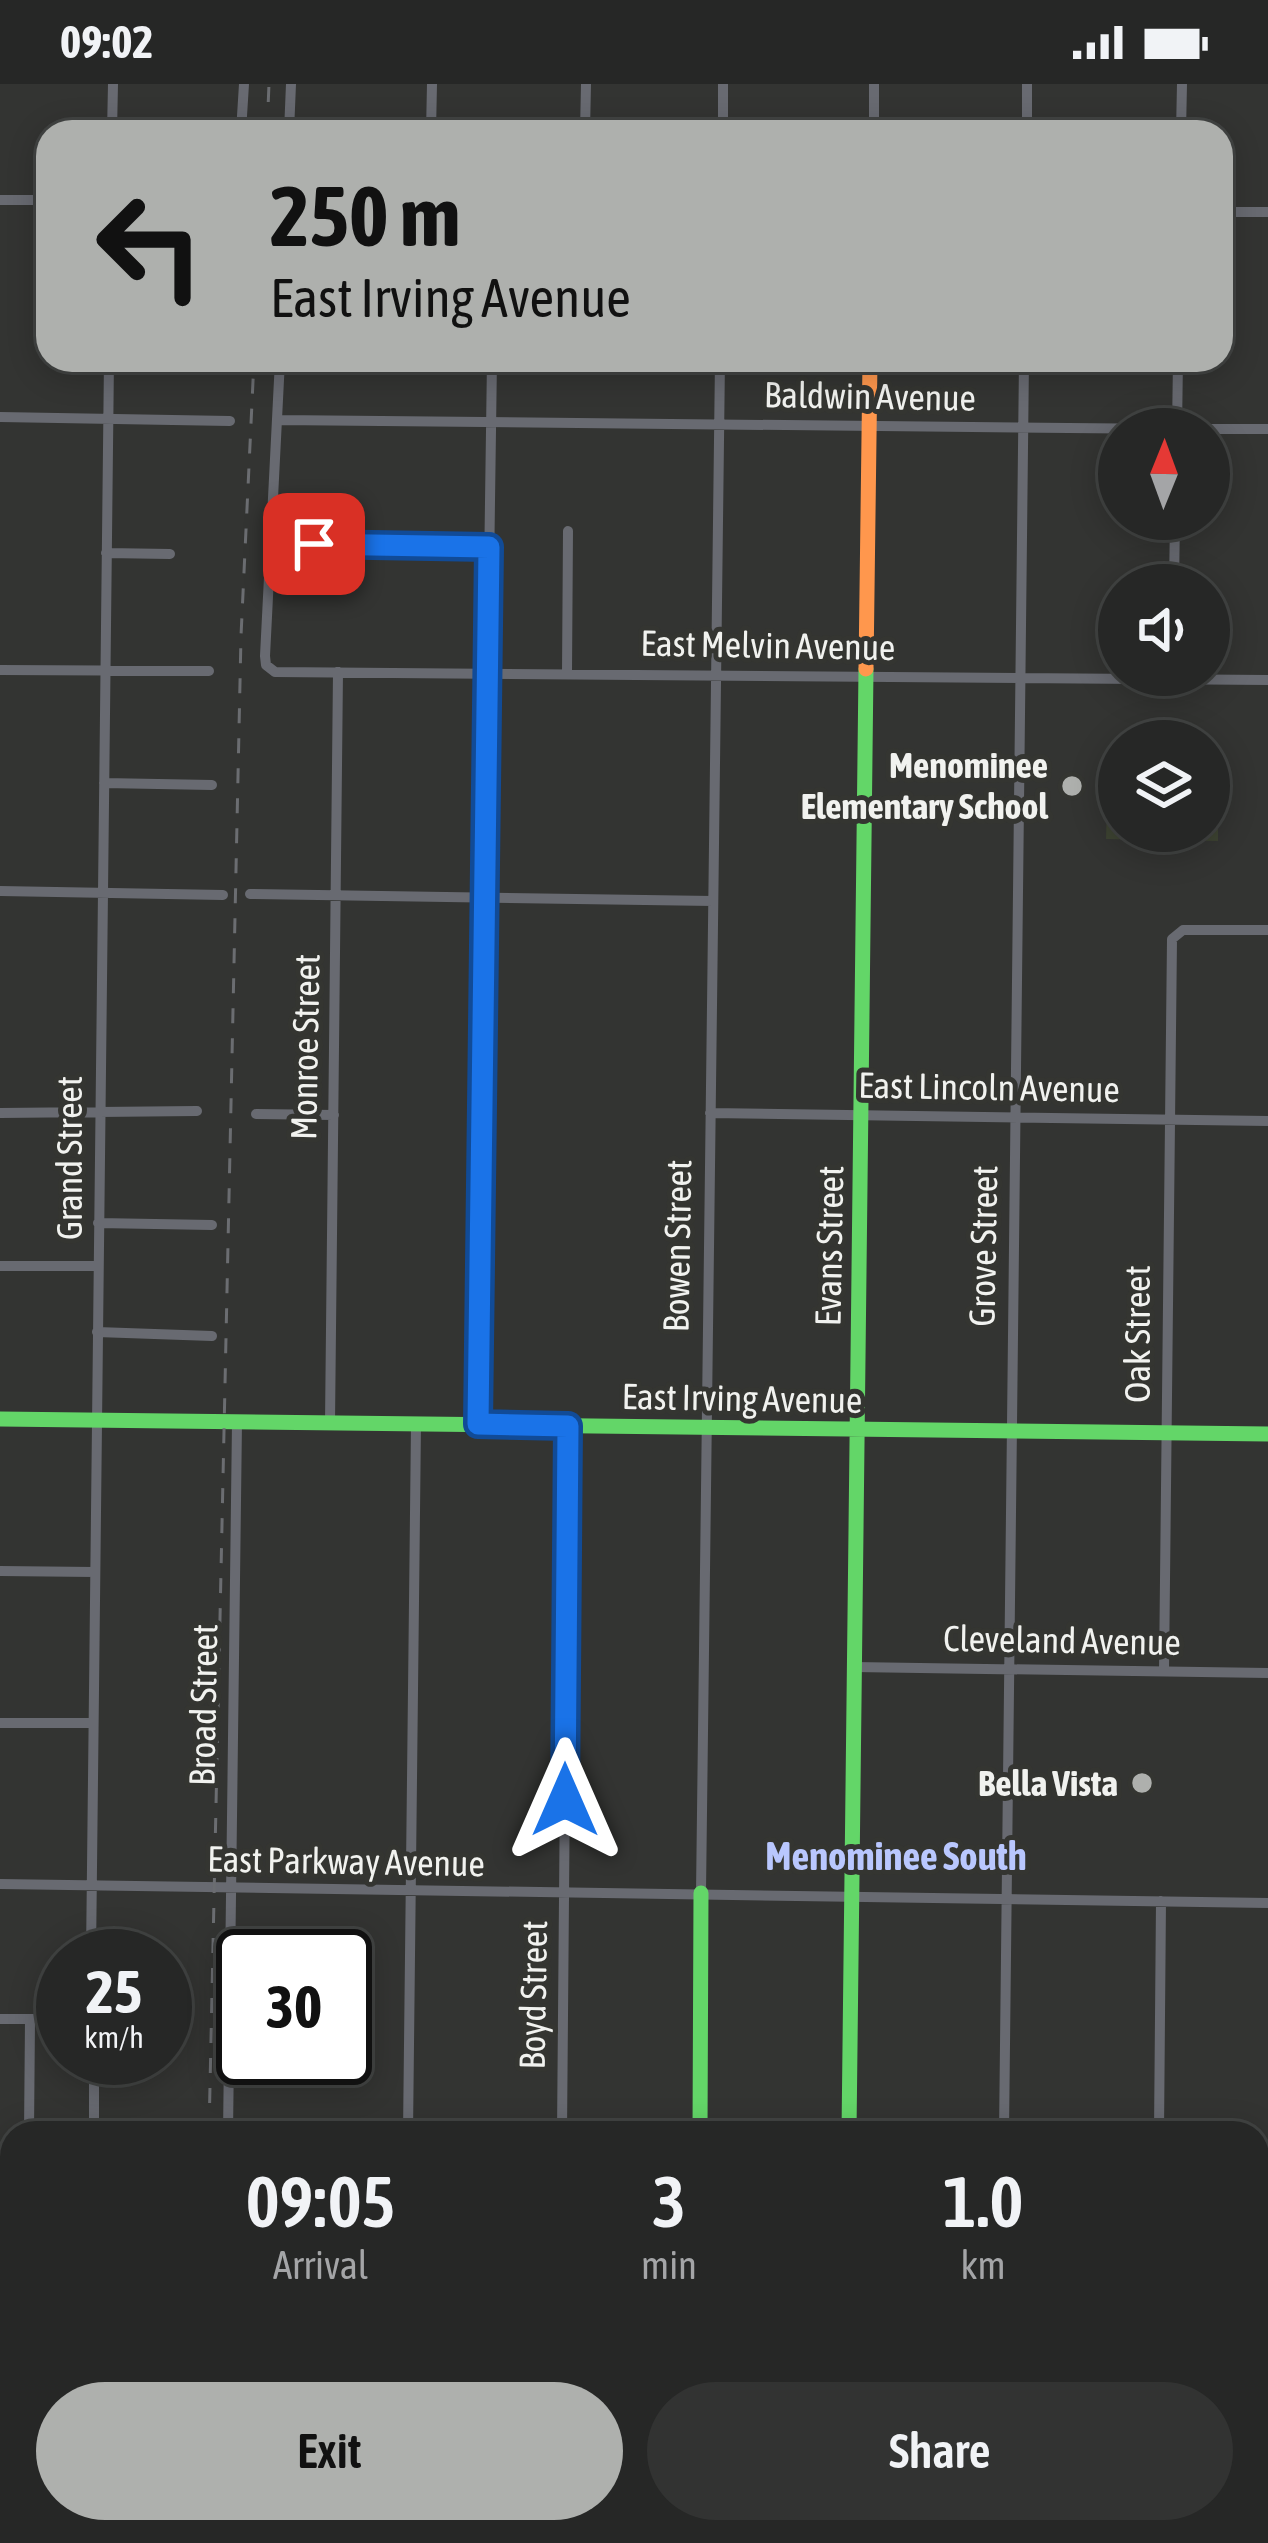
<!DOCTYPE html>
<html lang="en">
<head>
<meta charset="utf-8">
<style>
  body { margin:0; font-family:"Asap Condensed",sans-serif; background:#323332; color:#f1f3f6; height:100vh; display:flex; flex-direction:column; font-size:45px; white-space:nowrap }
  * { box-sizing:border-box; margin:0 }
  p { font-size:39px; color:#a4a5a7 }
  .icon { flex:none; width:66px; height:66px; fill:none; stroke:currentColor; stroke-width:2; stroke-linecap:round; stroke-linejoin:round }
  .map { position:relative; flex:1; overflow:hidden }
  .panel { position:absolute; left:0px; top:2037px; width:1269px; height:423px; display:flex; flex-direction:column; background:#262726; border-radius:36px 36px 0 0; box-shadow:0 6px 30px #0003,0 0 0 3px #424443 }
  .panel>* { flex:none }
  .guide { position:absolute; left:36px; top:36px; width:1197px; height:252px; border-radius:36px; box-shadow:0 6px 30px #0003,0 0 0 3px #424443; background:#aeb0ad; color:#111; overflow:hidden }
  .needle { width:78px; rotate:1deg }
  .controls { position:absolute; left:1098px; top:324px; display:grid; gap:24px }
  .controls a { display:grid; place-items:center; width:132px; height:132px; border-radius:50%; background:#262726; box-shadow:0 6px 30px #0003,0 0 0 3px #424443; font-size:60px }
  .speed { position:absolute; left:36px; top:1845px; display:flex; gap:24px; font-size:60px; font-weight:700; text-align:center }
  .speed>* { display:grid; place-content:center; width:156px; height:156px; border-radius:50%; background:#262726; box-shadow:0 6px 30px #0003,0 0 0 3px #424443; line-height:1 }
  .speed small { font-size:30px; font-weight:400 }
  .speed .limit { border:6px solid #111; border-radius:18px; background:#fff; color:#111 }
  .pin { position:absolute; display:grid; place-items:center; width:102px; height:102px; color:#fff; margin:-51px; border-radius:24px; box-shadow:0 6px 18px #0006 }
  .me { position:absolute; width:132px; margin:-66px; rotate:0deg; stroke-linejoin:round; filter:drop-shadow(0 0 9px #0008) }
  .turn { display:flex; align-items:center; gap:42px; height:252px; padding:0 36px; font-size:54px }
  .turn .icon { width:156px; height:156px; stroke-width:2.5 }
  .turn b { display:block; font-size:84px; line-height:102px }
  .eta { display:flex; justify-content:space-evenly; align-items:center; height:204px; text-align:center }
  .eta b { font-size:72px; font-weight:600; line-height:84px }
  .button { display:flex; gap:24px; margin-top:auto; padding:24px 36px }
  .button a { flex:1; height:138px; border-radius:72px; background:#aeb0ad; color:#111; font-size:48px; font-weight:600; line-height:138px; text-align:center }
  .button a+a { background:#323332; color:#f1f3f6 }
  .status { display:flex; justify-content:space-between; align-items:center; height:84px; padding:0 60px; background:#262726; direction:ltr }
  .status svg { height:33px; fill:currentColor }
  .map>svg:first-child { display:block }
  .green { fill:#3d4332 }
  .lines { fill:none; stroke-linecap:round; stroke-linejoin:round }
  .street { stroke:#686a71; stroke-width:10 }
  .fast { stroke:#63d668; stroke-width:15 }
  .slow { stroke:#ff974d; stroke-width:15 }
  .jam { stroke:#b3261e; stroke-width:15 }
  .rail { stroke:#6b6d71; stroke-width:3; stroke-dasharray:15 15; stroke-linecap:butt }
  .route-casing { stroke:#114b97; stroke-width:30 }
  .route { stroke:#1a73e8; stroke-width:21 }
  .poi-dot { fill:#aeb0ad; stroke:#343531; stroke-width:4.5 }
  .labels { text-anchor:middle; stroke-width:10; stroke-linejoin:round; paint-order:stroke }
  .street-label { font-size:36px; fill:#f1f2ef; stroke:#343531 }
  .poi-label { font-size:36px; font-weight:bold; fill:#f1f2ef; stroke:#343531; text-anchor:end }
  .neighbourhood-label { font-size:39px; font-weight:bold; fill:#b9c7fe; stroke:#343531 }
</style>
</head>
<body>
<div class="status"><b>09:02</b><svg viewBox="0 0 49 12"><path d="M0 12V9h3v3zM5 12V6h3v6zM10 12V3h3v9zM15 12V0h3v12zM26 1h20v11H26zM47 4h2v5h-2z"/></svg></div>
<div class="map">
<svg width="1268" height="2459" viewBox="0 0 1268 2459">
  <rect width="100%" height="100%" fill="#333432"/>
  <path class="green" d="M1107,716H1119V747H1146V756L1106,755Z
    M1209,717L1218,718V757L1149,756L1150,747H1209Z"/>
  <g class="lines">
    <path class="street" d="M112,48L113,0
      M241,48L244,0
      M289,48L291,0
      M431,48L432,0
      M585,48L586,0
      M723,48V0
      M874,48V0
      M1027,48V0
      M1181,48L1182,0
      M0,116H48
      M1221,128H1268
      M280,276L265,572L266,581L275,588L1268,596
      M0,333L230,337
      M278,336L1174,345
      M1177,345L1178,276
      M1182,345H1268
      M271,459L489,463
      M106,469L170,470
      M1174,501L1175,435
      M0,586L209,587
      M567,588L568,447
      M104,699L212,701
      M0,807L223,811
      M250,810L713,817
      M0,1029L197,1027
      M710,1029L1268,1037
      M256,1030L334,1031
      M98,1139L212,1141
      M0,1182H98
      M97,1248L212,1252
      M330,1339L338,588
      M477,1340L492,276
      M0,1487L94,1488
      M854,1583L1268,1589
      M1164,1587L1172,855L1183,846H1268
      M0,1639H93
      M0,1800L1268,1819
      M701,1809L720,276
      M91,1872L109,276
      M0,1935H63
      M29,2049L30,1936
      M94,2049V1974
      M228,2049L237,1338
      M408,2049L416,1340
      M562,2049L568,1342
      M1004,2049L1024,276
      M1159,2049L1161,1817
      M154,2448L157,2459
      M223,2448V2459
      M404,2448V2459
      M558,2459V2448"/>
    <path class="fast" d="M0,1335L1268,1350
      M700,2049L701,1809
      M849,2049L866,585
      M0,2229L12,2228
      M1257,2243H1268"/>
    <path class="slow" d="M866,585L870,276"/>
    <path class="jam" d="M696,2448V2459"/>
    <path class="rail" d="M267,48L269,0
      M209,2049L241,552L254,276
      M205,2459V2448"/>
  </g>
  <g class="lines">
    <defs>
      <path id="route" d="M314,460L489,463L478,1340L568,1342L565,1716"/>
    </defs>
    <use href="#route" class="route-casing"/>
    <use href="#route" class="route"/>
  </g>
  <g class="poi-dot">
    <circle cx="1072" cy="702" r="12"/>
    <circle cx="1142" cy="1699" r="12"/>
  </g>
  <g class="labels">
    <g class="street-label">
      <text transform="translate(870 312) rotate(1)" y="13">Baldwin Avenue</text>
      <text transform="translate(768 561) rotate(1)" y="13">East Melvin Avenue</text>
      <text transform="translate(305 963) rotate(-89)" y="13">Monroe Street</text>
      <text transform="translate(989 1003) rotate(1)" y="13">East Lincoln Avenue</text>
      <text transform="translate(69 1074) rotate(-90)" y="13">Grand Street</text>
      <text transform="translate(677 1162) rotate(-89)" y="13">Bowen Street</text>
      <text transform="translate(829 1162) rotate(-89)" y="13">Evans Street</text>
      <text transform="translate(983 1162) rotate(-89)" y="13">Grove Street</text>
      <text transform="translate(1137 1250) rotate(-90)" y="13">Oak Street</text>
      <text transform="translate(742 1314) rotate(1)" y="13">East Irving Avenue</text>
      <text transform="translate(1062 1556) rotate(1)" y="13">Cleveland Avenue</text>
      <text transform="translate(203 1621) rotate(-89)" y="13">Broad Street</text>
      <text transform="translate(346 1777) rotate(1)" y="13">East Parkway Avenue</text>
      <text transform="translate(533 1911) rotate(-89)" y="13">Boyd Street</text>
    </g>
    <g class="poi-label">
      <text x="1048" y="694">Menominee<tspan x="1048" dy="41">Elementary School</tspan></text>
      <text x="1118" y="1712">Bella Vista</text>
    </g>
    <g class="neighbourhood-label">
      <text x="896" y="1786">Menominee South</text>
    </g>
  </g>
</svg>
<div class="controls">
<a><svg class="needle" viewBox="-14 -14 28 28"><path d="M0-13l5 13h-10z" fill="#e53935"/><path d="M0 13l5-13h-10z" fill="#a4a5a7"/></svg></a>
<a><svg class="icon" aria-label="sound" viewBox="0 0 24 24"><path d="M4 9h4l5-4v14l-5-4H4zM17 9q2 3 0 6"/></svg></a>
<a><svg class="icon" aria-label="layers" viewBox="0 0 24 24"><path d="M12 4l9 5-9 5-9-5zM3 14l9 5 9-5"/></svg></a>
</div>
<div class="speed"><div>25<small>km/h</small></div><div class="limit">30</div></div>
<div class="pin" style="left:314px;top:460px;background:#d93025"><svg class="icon" aria-label="arrive" viewBox="0 0 24 24"><path d="M6 21V4h12l-3 4 3 4H6"/></svg></div>
<svg class="me" style="left:565px;top:1716px" viewBox="-20 -20 40 40"><path d="M0-17L14 15 0 8-14 15z" fill="#1a73e8" stroke="#fff" stroke-width="4"/></svg>
<div class="guide">
<div class="turn"><svg class="icon" aria-label="left" viewBox="0 0 24 24"><path d="M17 20v-9H6M10 6l-5 5 5 5"/></svg><div><b>250 m</b>East Irving Avenue</div></div>
</div>
<section class="panel">
<div class="eta">
<div><b>09:05</b><p>Arrival</p></div>
<div><b>3</b><p>min</p></div>
<div><b>1.0</b><p>km</p></div>
</div>
<div class="button"><a>Exit</a><a>Share</a></div>
</section>
</div>
</body>
</html>
